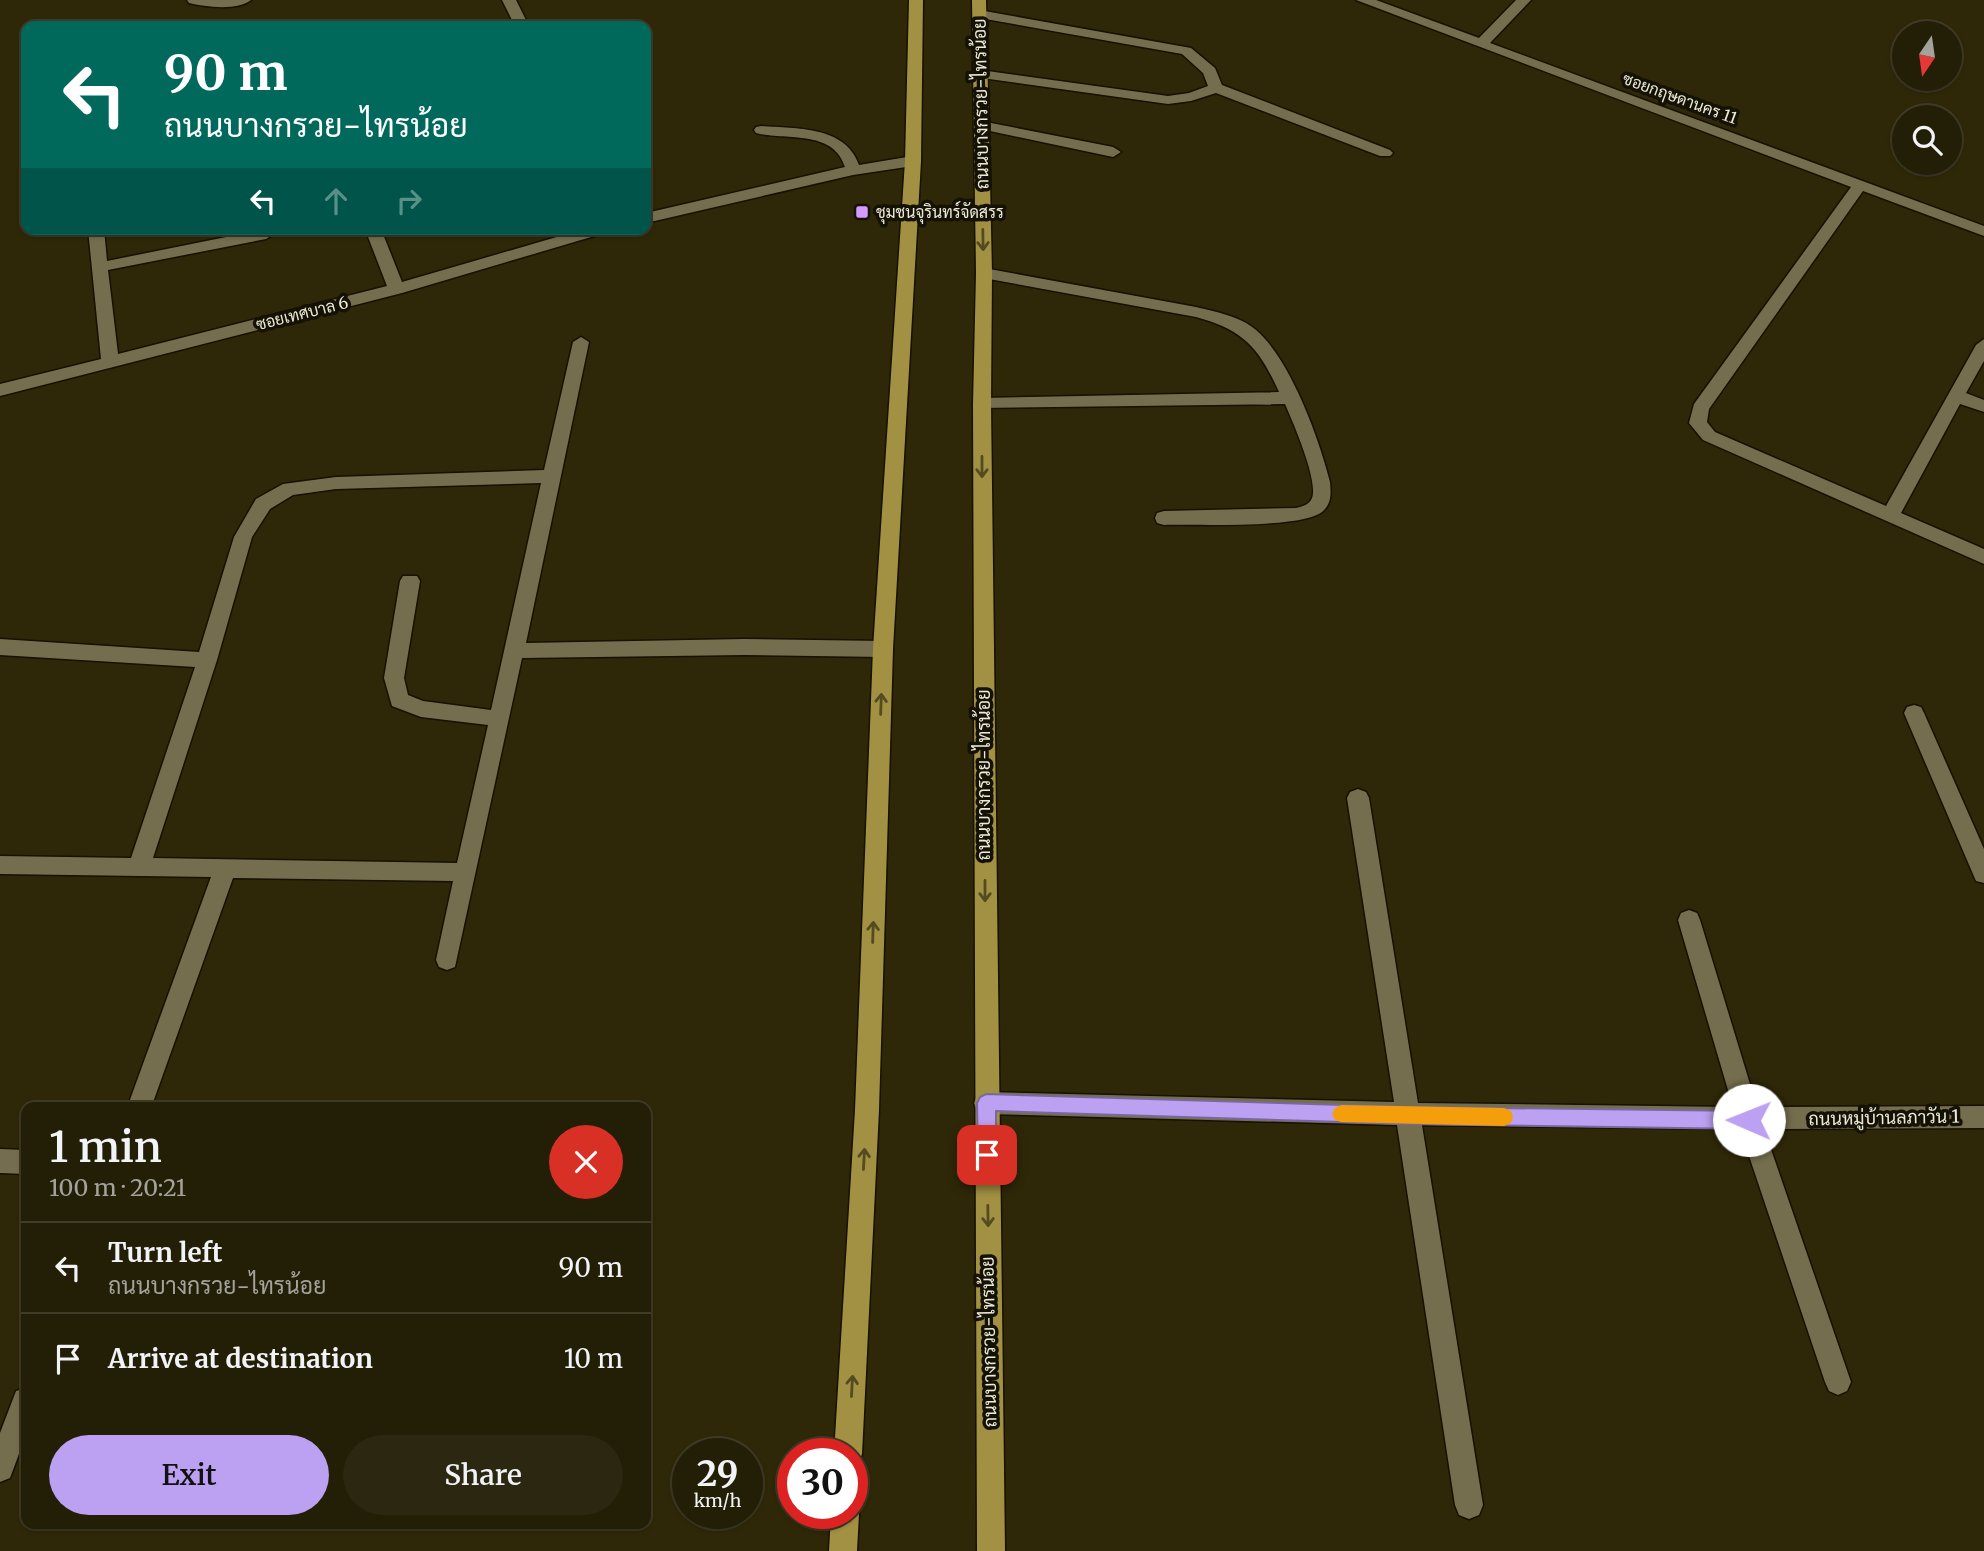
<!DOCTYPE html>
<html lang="en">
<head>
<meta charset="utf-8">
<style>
  body { margin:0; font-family:Merriweather,Sarabun,serif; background:#2b2710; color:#f1f3f6; height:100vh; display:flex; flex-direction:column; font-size:26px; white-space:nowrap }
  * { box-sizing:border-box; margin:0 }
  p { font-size:23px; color:#a3a29b }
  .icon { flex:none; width:38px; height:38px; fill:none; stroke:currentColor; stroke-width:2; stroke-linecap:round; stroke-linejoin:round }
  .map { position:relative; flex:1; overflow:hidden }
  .details { position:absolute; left:21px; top:1102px; width:630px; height:427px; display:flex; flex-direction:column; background:#231e06; border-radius:14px; box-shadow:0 2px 5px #0004,0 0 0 2px #403c28 }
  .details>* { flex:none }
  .guide { position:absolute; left:21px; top:21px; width:630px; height:214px; border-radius:14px; box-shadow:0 2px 5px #0004,0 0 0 2px #403c28; background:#00695c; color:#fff; overflow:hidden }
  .needle { width:46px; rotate:193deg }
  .fabs { position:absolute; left:1892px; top:21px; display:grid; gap:14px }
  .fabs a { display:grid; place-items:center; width:70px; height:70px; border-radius:50%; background:#231e06; box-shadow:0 2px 5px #0004,0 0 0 2px #403c28; font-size:35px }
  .speed { position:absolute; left:672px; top:1438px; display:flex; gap:14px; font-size:35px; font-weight:700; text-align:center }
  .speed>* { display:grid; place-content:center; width:91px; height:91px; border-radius:50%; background:#231e06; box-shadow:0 2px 5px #0004,0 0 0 2px #403c28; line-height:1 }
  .speed small { font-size:18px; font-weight:400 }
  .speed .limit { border:10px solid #d22; background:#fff; color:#111 }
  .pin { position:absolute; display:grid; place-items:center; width:60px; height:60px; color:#fff; margin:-30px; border-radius:14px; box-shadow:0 4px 10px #0006 }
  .me { position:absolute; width:77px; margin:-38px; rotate:271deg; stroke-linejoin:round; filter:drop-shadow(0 0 5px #0008) }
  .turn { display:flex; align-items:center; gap:24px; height:147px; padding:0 28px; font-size:32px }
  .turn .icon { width:91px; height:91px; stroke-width:2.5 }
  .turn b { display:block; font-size:49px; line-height:60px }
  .lanes { display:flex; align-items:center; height:66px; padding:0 28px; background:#0003; justify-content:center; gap:35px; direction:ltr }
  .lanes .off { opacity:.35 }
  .round { display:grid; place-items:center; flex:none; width:74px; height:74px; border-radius:37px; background:#2b2710 }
  .summary { display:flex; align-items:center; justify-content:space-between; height:119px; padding:0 28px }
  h1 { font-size:42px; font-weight:600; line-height:52px }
  .button { display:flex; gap:14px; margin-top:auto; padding:14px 28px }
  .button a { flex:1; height:80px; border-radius:42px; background:#bca0f2; color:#111; font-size:28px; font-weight:600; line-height:80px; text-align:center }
  .button a+a { background:#2b2710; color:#f1f3f6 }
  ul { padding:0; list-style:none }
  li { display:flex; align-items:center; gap:21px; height:91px; padding:0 28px; border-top:2px solid #403c28 }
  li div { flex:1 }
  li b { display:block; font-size:26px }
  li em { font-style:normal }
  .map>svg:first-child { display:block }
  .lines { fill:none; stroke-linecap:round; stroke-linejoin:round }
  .minor-casing { stroke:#161100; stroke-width:3 }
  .major-casing { stroke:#161100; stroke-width:3 }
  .minor { fill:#756e4e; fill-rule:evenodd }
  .major { fill:#a39143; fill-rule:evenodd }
  .oneway { stroke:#544b21 }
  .route { fill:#bca0f2; stroke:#7a689d; stroke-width:2 }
  .slow { fill:#f59e0b }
  .poi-dot { fill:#d39cfc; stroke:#141105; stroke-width:2.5 }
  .labels { text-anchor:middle; stroke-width:7; stroke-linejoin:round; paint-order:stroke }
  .far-street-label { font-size:16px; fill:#eeead8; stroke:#141105 }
  .far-poi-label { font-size:16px; fill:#eeead8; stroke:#141105; text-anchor:start }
  .street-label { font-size:18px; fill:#eeead8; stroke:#141105 }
</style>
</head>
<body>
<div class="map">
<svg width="1984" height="1551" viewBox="0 0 1984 1551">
  <rect width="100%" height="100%" fill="#2f2808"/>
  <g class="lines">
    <defs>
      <path id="minor" d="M187,0H251C238,11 205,7 189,3Z
        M502,0H516L529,26H515Z
        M1356,0H1376L1479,38L1516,0H1531L1490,43L1984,226V236L1863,191L1709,409L1707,422L1715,432L1886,506L1976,345L1984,339V361L1966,393L1984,400V412L1960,404L1901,513L1984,549V564L1703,440L1689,423L1694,404L1851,187Z
        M979,10L1191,48L1215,68L1222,85L1390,150L1393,153L1390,156H1380L1216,93L1191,101L1168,104L975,77L973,74L980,70L1168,96L1189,93L1208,86L1203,73L1182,54L974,17V11Z
        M981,121L1113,147L1121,152L1113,157L976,128L974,125Z
        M761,126C795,129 845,125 859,165L913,156L921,161L913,166L853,175L646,223V213L845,167C833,129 786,141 756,133L754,130L756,127Z
        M88,229H104L107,261L266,229L274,234L266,239L108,270L118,354L387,286L365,229H381L402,282L584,229H610L608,232L402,293L0,396V384L101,359Z
        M984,268L1196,307C1216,312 1240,316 1256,330C1290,359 1319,438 1330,482C1331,493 1332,504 1322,512C1299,529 1197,524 1164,525L1157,523L1155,518L1157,513L1164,511L1296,508C1301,507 1308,505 1311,500C1321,486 1292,420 1285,404L976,408L973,404L976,400L982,398L1279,392C1259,348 1244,330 1196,317L978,277L976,273L978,269Z
        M581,337L589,342L526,643L744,639L883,641L890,644L893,649L890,654L883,657L744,655L522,658L455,967L447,970L439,967L436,960L453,881L233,878L151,1108H127L211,877L0,874V856L131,858L195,667L0,655V639L199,652L234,537L256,499L283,484L336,477L544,470L573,342ZM541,483L491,710L423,701L408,695L404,678L420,581L417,576H403L400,581L384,678L392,706L421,717L488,725L457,863L153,858L217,660L252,537L270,509L293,495L336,489Z
        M1914,705L1921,707L1924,713L1984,849V883L1976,881L1904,713L1907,707Z
        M1358,789L1366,792L1369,798L1418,1103L1733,1107L1678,920L1681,913L1689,910L1697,913L1700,920L1757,1107L1984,1106V1128L1764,1129L1851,1382L1847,1391L1838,1395L1829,1391L1825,1382L1740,1129L1422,1125L1483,1505L1479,1515L1469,1519L1459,1515L1455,1505L1397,1125L986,1114L977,1111L974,1103L977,1095L986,1092L1394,1102L1347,798L1350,792Z
        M0,1149L26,1150V1174L0,1173Z
        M26,1388V1435L10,1478L0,1482V1433L16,1391Z"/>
      <path id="major" d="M909,0H923L921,161L893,649L879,1110L862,1454L858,1464L852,1466V1454H834L855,1110L873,649L905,161Z
        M972,0H986L992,273L991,404L1005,1551H977L973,404L976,273Z
        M852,1503L859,1514L857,1551H829L831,1514H852Z"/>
    </defs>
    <use href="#minor" class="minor-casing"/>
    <use href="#major" class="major-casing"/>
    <use href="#minor" class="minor"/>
    <use href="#major" class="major"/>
  </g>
  <defs><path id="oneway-shaft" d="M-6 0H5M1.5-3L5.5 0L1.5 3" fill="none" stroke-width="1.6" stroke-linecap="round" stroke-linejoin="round" transform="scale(1.75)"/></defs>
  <g class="oneway">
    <use href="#oneway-shaft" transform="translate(983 240) rotate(89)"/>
    <use href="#oneway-shaft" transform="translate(982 467) rotate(90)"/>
    <use href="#oneway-shaft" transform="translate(881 704) rotate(-88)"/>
    <use href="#oneway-shaft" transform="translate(985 891) rotate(90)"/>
    <use href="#oneway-shaft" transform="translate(873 932) rotate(-88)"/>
    <use href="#oneway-shaft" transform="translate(864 1159) rotate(-87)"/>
    <use href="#oneway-shaft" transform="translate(988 1216) rotate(89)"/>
    <use href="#oneway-shaft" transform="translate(852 1386) rotate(-87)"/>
  </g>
  <path class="route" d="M986,1094L1407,1107L1749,1111L1756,1114L1758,1120L1756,1126L1749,1129L1407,1124L996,1111V1155L994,1162L987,1164L980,1162L978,1155L977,1103L980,1097Z"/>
  <path class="slow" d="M1341,1105L1504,1108L1511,1111L1513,1117L1511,1123L1504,1126L1341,1122L1335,1120L1332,1114L1335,1108Z"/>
  <rect class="poi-dot" x="855" y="205" width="14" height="14" rx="3.5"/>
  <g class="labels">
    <g class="far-street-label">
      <text transform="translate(1680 98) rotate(20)" y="6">ซอยกฤษดานคร 11</text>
      <text transform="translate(302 313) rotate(-14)" y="6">ซอยเทศบาล 6</text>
    </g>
    <g class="far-poi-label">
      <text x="876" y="218">ชุมชนจุรินทร์จัดสรร</text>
    </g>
    <g class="street-label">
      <text transform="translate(981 104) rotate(-91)" y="6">ถนนบางกรวย-ไทรน้อย</text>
      <text transform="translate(984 775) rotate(-90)" y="6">ถนนบางกรวย-ไทรน้อย</text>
      <text transform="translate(1884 1118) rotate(-1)" y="6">ถนนหมู่บ้านลภาวัน 1</text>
      <text transform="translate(989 1342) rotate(-91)" y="6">ถนนบางกรวย-ไทรน้อย</text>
    </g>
  </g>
</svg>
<div class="fabs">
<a><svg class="needle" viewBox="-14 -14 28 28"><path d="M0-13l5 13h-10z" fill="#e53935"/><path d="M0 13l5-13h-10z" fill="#a3a29b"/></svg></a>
<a><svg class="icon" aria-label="search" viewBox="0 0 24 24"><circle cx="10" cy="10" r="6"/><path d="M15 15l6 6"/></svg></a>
</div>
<div class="speed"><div>29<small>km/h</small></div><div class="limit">30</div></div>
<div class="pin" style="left:987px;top:1155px;background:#d93025"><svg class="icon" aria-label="arrive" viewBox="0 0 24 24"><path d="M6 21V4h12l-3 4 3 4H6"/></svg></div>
<svg class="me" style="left:1749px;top:1120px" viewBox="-20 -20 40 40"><circle r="19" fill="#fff"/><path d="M0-13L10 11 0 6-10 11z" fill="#bca0f2"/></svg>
<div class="guide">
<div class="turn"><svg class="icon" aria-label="left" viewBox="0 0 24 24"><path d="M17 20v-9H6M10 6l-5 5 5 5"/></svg><div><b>90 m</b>ถนนบางกรวย-ไทรน้อย</div></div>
<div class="lanes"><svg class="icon" aria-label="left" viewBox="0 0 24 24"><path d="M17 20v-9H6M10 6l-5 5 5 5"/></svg><svg class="icon off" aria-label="ahead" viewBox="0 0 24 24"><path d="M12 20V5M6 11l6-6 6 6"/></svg><svg class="icon off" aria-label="right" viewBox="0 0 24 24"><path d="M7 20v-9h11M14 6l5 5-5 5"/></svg></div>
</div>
<section class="details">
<div class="summary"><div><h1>1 min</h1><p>100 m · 20:21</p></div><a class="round" style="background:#d93025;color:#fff"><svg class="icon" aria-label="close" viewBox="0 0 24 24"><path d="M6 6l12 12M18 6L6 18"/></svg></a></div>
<ul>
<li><svg class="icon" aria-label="left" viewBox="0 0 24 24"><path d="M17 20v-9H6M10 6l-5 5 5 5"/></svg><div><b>Turn left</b><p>ถนนบางกรวย-ไทรน้อย</p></div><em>90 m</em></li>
<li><svg class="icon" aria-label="arrive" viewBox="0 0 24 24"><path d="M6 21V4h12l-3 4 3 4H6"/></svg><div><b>Arrive at destination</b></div><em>10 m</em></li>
</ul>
<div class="button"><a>Exit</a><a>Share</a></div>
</section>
</div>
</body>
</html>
